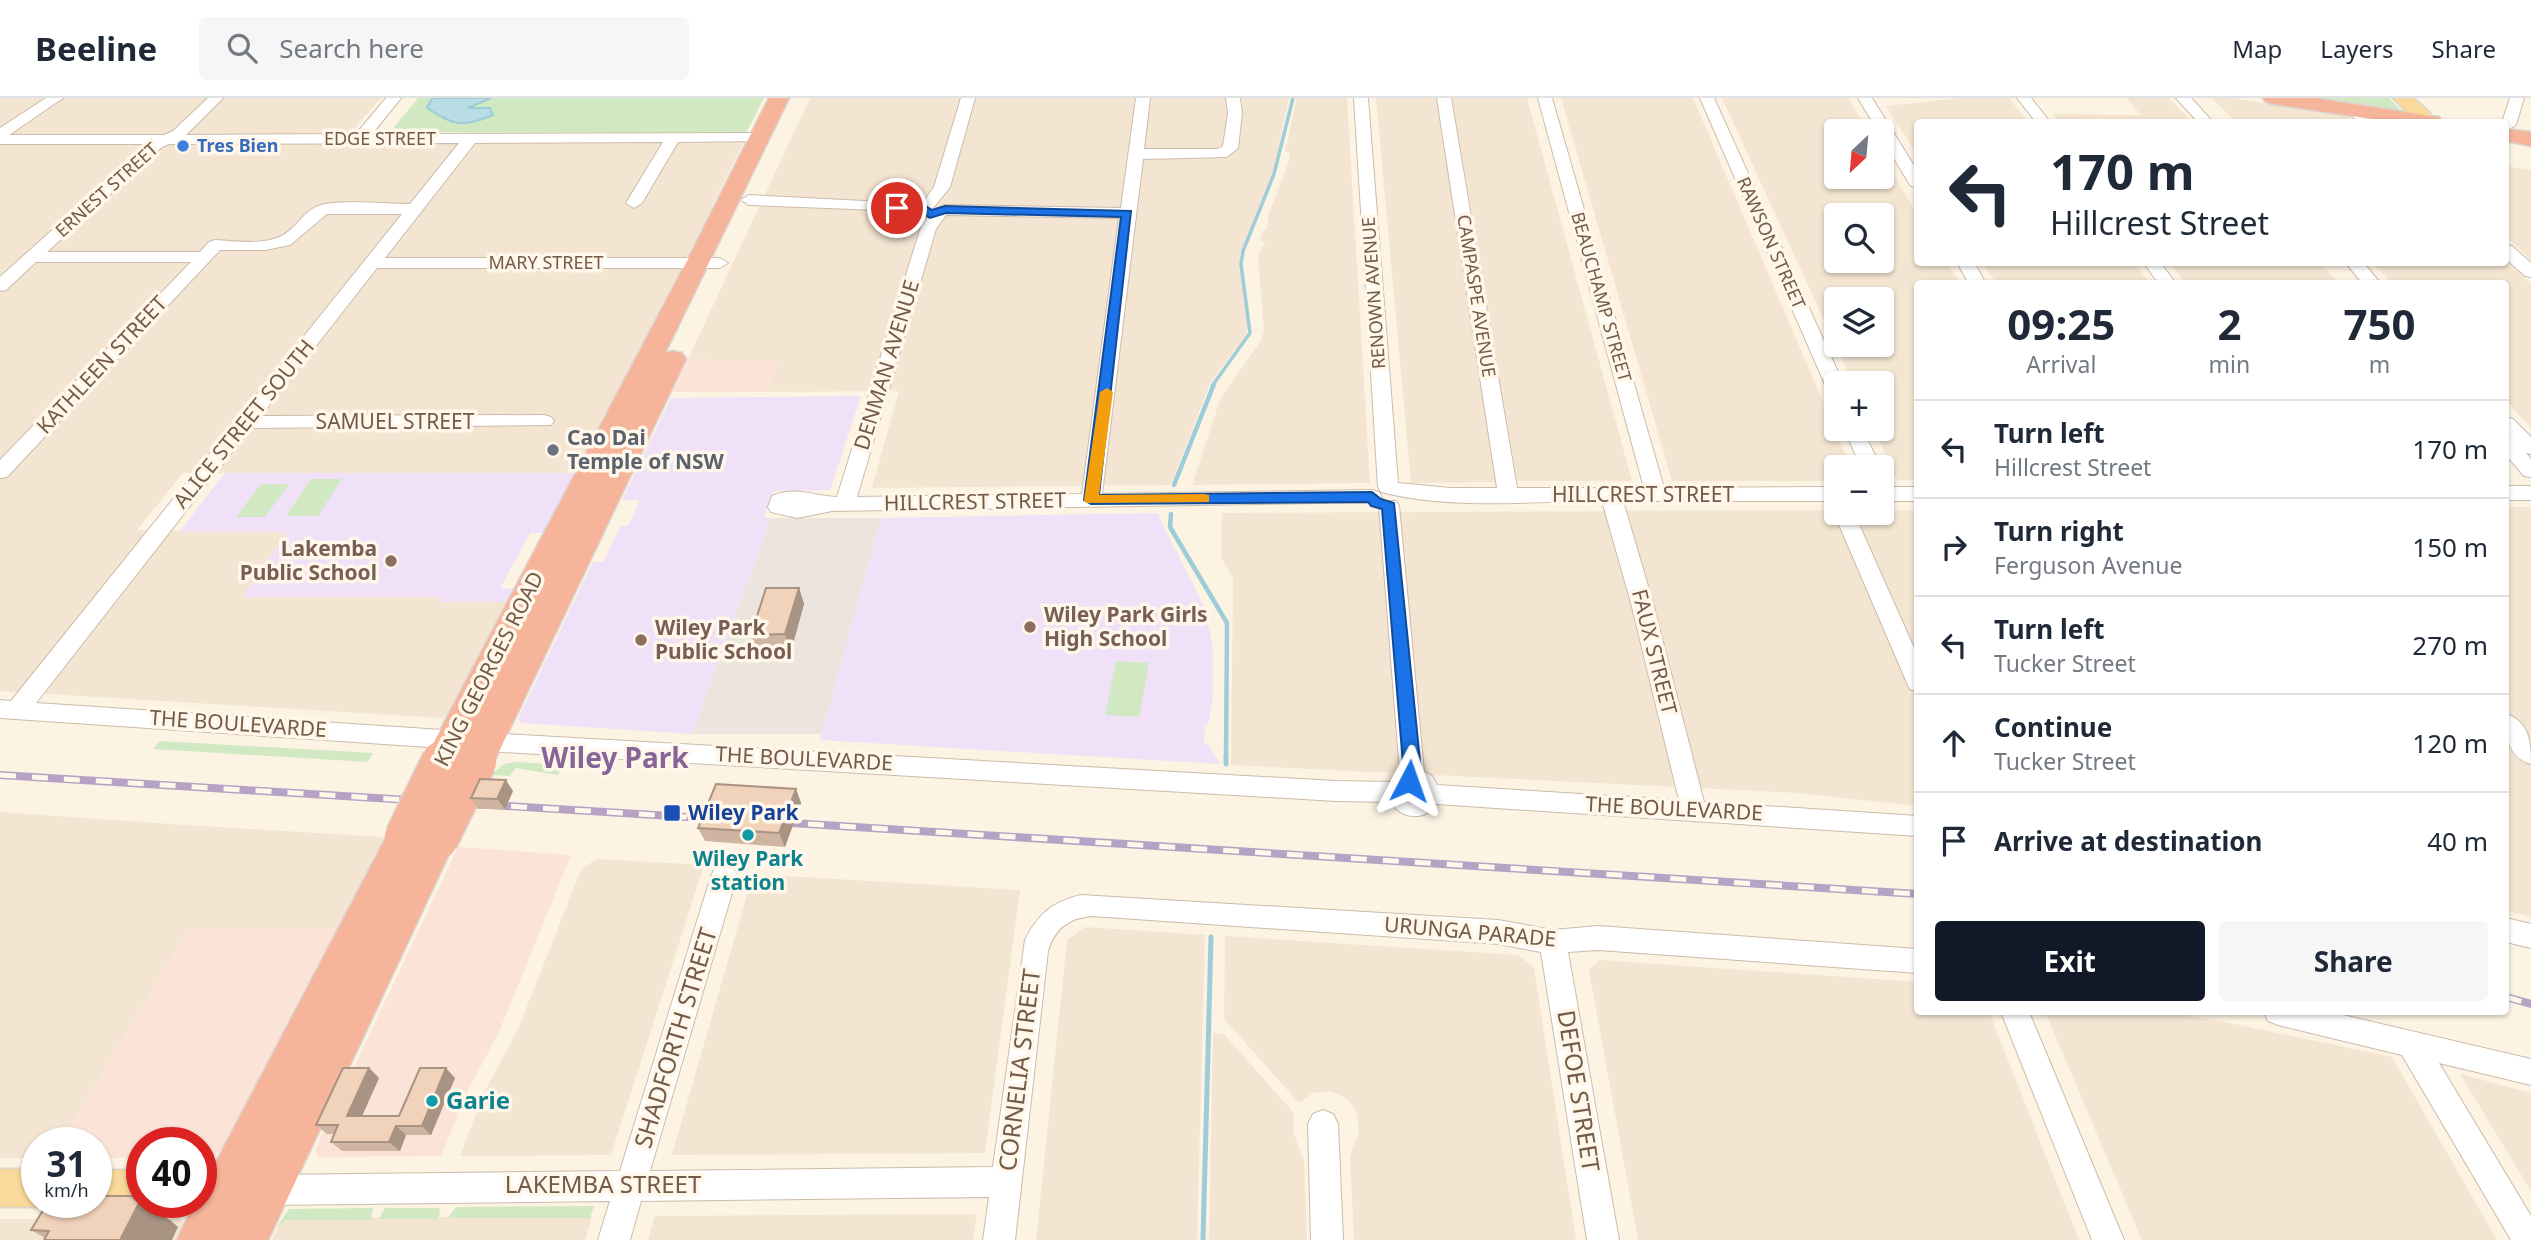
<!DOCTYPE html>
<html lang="en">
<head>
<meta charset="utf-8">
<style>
  body { margin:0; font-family:"Noto Sans",sans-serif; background:#f6f6f7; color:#1f2937; height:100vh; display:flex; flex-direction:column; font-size:26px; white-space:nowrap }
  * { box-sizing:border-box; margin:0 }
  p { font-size:23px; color:#747a83 }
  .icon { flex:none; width:38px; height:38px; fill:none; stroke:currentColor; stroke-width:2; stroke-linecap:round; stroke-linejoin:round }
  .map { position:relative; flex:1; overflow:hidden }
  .sheet { position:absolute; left:1914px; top:182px; width:595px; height:735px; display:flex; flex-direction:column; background:#fff; border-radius:7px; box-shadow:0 2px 5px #0004 }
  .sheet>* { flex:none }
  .top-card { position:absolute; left:1914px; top:21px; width:595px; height:147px; border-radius:7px; box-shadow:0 2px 5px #0004; background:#fff; color:#1f2937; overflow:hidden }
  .needle { width:46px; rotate:206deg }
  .buttons { position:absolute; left:1824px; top:21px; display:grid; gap:14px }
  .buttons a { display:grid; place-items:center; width:70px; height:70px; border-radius:7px; background:#fff; box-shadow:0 2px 5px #0004; font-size:35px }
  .speed { position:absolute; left:21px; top:1029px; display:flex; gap:14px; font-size:35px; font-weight:700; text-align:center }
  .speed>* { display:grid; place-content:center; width:91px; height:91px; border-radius:50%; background:#fff; box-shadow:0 2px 5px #0004; line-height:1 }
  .speed small { font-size:18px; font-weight:400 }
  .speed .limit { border:10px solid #d22; background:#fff; color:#111 }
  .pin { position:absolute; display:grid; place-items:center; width:60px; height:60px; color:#fff; margin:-30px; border:4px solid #fff; border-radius:50%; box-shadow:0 2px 7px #0007 }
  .me { position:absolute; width:77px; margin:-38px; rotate:4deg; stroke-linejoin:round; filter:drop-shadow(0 0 5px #0008) }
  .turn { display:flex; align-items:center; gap:24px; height:147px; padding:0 21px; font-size:32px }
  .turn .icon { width:91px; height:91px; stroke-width:2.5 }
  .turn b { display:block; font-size:49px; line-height:60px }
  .eta { display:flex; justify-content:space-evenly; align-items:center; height:119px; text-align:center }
  .eta b { font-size:42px; font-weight:700; line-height:49px }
  .button { display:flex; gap:14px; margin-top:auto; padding:14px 21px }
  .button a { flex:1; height:80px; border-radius:7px; background:#111827; color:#fff; font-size:28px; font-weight:700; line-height:80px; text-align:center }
  .button a+a { background:#f6f6f7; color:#1f2937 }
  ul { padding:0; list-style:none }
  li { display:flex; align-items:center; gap:21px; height:98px; padding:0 21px; border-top:2px solid #e0e1e3 }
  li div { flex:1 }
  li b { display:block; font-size:26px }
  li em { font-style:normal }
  header { display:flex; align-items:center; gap:42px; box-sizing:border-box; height:98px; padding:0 35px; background:#fff; border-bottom:2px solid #e0e1e3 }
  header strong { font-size:33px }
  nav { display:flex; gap:38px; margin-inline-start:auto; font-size:24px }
  .search { width:490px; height:63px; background:#f6f6f7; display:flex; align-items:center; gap:18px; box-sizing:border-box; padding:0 24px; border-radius:7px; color:#747a83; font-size:26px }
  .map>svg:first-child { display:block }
  .residential { fill:#f4e5d2; fill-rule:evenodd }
  .commercial { fill:#fce3d7 }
  .industrial { fill:#ebe5de }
  .education { fill:#f0e0f8 }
  .green { fill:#d1e9c2 }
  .water { fill:#b8dde5; stroke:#9ecdd7; stroke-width:2 }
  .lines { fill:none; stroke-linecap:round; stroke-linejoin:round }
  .stream-far2 { stroke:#9ecdd7; stroke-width:3.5 }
  .stream-far1 { stroke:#9ecdd7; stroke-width:4.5 }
  .stream { stroke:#9ecdd7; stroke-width:5 }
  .minor-casing { stroke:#cdbbaa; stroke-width:2 }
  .major-casing { stroke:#dbd4d0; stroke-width:3 }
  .highway-casing { stroke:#dbd4d0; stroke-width:3 }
  .minor { fill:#fff; fill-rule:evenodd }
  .major { fill:#fada9c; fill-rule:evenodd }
  .highway { fill:#f6b59a; fill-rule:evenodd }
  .rail-casing { stroke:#b6a2c5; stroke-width:8 }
  .rail { stroke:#fff7e9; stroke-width:5; stroke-dasharray:16; stroke-linecap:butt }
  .highway-bridge-casing { stroke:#dbd4d0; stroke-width:43; stroke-linecap:butt }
  .highway-bridge { stroke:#f6b59a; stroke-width:40 }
  .wall { fill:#cfb5a1 }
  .shaded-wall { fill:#a99383 }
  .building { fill:#f1d2bb; stroke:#a99383; stroke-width:2 }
  .route { fill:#1a73e8; stroke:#114b97; stroke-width:2 }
  .slow { fill:#f59e0b }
  .shop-dot { fill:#3f7fe0; stroke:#fff7e9; stroke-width:2.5 }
  .worship-dot { fill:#6b7280; stroke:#fff7e9; stroke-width:2.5 }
  .education-dot { fill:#8d6e63; stroke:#fff7e9; stroke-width:2.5 }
  .transit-dot { fill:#1a4fb4; stroke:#fff7e9; stroke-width:2.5 }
  .culture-dot { fill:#0f9aa8; stroke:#fff7e9; stroke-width:2.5 }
  .labels { text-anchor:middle; stroke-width:7; stroke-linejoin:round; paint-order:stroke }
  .far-street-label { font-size:18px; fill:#745a49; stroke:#fff7e9 }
  .far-shop-label { font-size:18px; font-weight:bold; fill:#366cbe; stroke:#fff7e9; text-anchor:start }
  .street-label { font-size:21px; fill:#745a49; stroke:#fff7e9 }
  .worship-label { font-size:21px; font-weight:bold; fill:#5b616d; stroke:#fff7e9; text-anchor:start }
  .education-label { font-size:21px; font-weight:bold; fill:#785e54; stroke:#fff7e9; text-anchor:start }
  .transit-label { font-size:21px; font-weight:bold; fill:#164399; stroke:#fff7e9; text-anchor:start }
  .culture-label { font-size:21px; font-weight:bold; fill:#0d838f; stroke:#fff7e9 }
  .near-street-label { font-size:24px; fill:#745a49; stroke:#fff7e9 }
  .near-culture-label { font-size:24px; font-weight:bold; fill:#0d838f; stroke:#fff7e9; text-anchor:start }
  .district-label { font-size:28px; font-weight:bold; fill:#886598; stroke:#fff7e9 }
</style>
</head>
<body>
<header>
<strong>Beeline</strong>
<div class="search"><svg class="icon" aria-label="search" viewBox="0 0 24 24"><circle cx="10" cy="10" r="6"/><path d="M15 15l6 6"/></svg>Search here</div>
<nav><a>Map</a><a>Layers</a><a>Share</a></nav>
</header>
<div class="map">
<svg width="2531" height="1142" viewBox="0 0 2531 1142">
  <rect width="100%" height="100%" fill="#fcf3e3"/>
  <path class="residential" d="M0,0H381L343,44L744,43L634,269L574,375H183L137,432L288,434L243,499H442L440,504H507L449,616L442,620L0,593Z
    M810,0H1289L1273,74L1240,156L1248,228L1246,237L1210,285L1171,387L872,390L899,293L767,294L778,265L688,261Z
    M1297,0H1347L1370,385L1192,387L1221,299L1259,246L1264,233L1258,159L1265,143H1260L1263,132L1267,131L1268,118L1288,65L1290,54H1285Z
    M1376,0H1436L1497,384L1411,385Z
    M1452,0H1527L1632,383H1517Z
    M1561,0H1693L1851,369H1836V383H1672Z
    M1722,0H1848L1868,33H1836V79H1881V56L1918,117V164L1947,165L1960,185L1918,186V382H1897L1874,331H1881V285H1853ZM1836,117H1881V163H1836ZM1836,201H1881V247H1836Z
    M1961,0H2009L2028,24H1918V59L1886,8Z
    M2126,0H2169L2192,24H2060L2053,16L2141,17Z
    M2212,0H2231L2345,17L2355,24H2236Z
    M2506,68L2531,72V162L2506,139Z
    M2506,163L2531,186V329L2506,303V186L2392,185L2372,165Z
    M1983,165H2134L2150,185H1996Z
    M2170,165H2320L2339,185H2186Z
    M2506,409H2531V819L2506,813Z
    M1836,412V415H1881V412H1918V708L1799,695L1231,667L1233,480L1221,459L1222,415Z
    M0,714L185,727L385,739L339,830H190L61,1045H37V1060H0Z
    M596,761L704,767L611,1057L460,1058L484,995L518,931L581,772Z
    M753,776L1020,792L985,1055L672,1057Z
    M1085,829L1205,837L1197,1142H1036L1067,842Z
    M1225,838L1518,857L1534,870L1576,1142H1354L1350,1059L1359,1033L1356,1012L1346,1000L1330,993L1313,995L1299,1005L1224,921Z
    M1599,862L1918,884V914H1989L2079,1142H1638L1589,873Z
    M2045,914H2163L2220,923L2392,959L2497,1142H2142Z
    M1213,935L1224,936L1294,1015L1293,1034L1304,1062L1307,1142H1209Z
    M2460,976L2531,995V1093Z
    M977,1116L973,1142H648L655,1118Z
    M592,1118L585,1142H272L279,1128L290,1120Z
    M0,1121H180L184,1128L177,1142H0Z"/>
  <path class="commercial" d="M688,261L778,264L767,294H673Z
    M458,749L571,757L499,934L467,994L441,1058L318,1059L315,1052Z
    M190,830H339L222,1052L212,1059H201V1045H142V1060H96V1045H61Z"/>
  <path class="industrial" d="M771,420H881L822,636H692Z"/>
  <path class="education" d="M861,298L830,392L773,393L764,419L771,420L692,636L522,625L518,621L593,464H603L620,429L629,427L640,402H622L671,300Z
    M225,375H574L543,435H530L500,490L513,491L507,504H439L441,499H243L287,434H179Z
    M1157,415L1204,508L1213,550V600L1208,627H1205L1204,646H1208L1220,666L820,642L881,420Z"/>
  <path class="green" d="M418,0H764L746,35L390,34Z
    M2310,0H2389L2402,13L2400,14Z
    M311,381H342L318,418H286Z
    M261,386H289L265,419H236Z
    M1116,563L1149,565L1139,619L1105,617Z
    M160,643L373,655L368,664L153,651Z
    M517,664L564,667L558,677L516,670L510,678L491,677L504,666Z
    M594,1108L590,1120H448L456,1109Z
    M373,1110L371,1122H287L276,1130L289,1111Z
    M385,1110H439L440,1116L437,1121H379Z"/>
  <path class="water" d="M432,0H491L468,10H490L493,17C462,30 455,28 427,10Z"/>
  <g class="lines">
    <path class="stream-far2" d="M1212,288L1250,235L1241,166L1243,153L1274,76L1293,0"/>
    <path class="stream-far1" d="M1174,387L1214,286
      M1171,416L1170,429L1227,525L1226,660"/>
    <path class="stream" d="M1226,666V658
      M1203,1142L1211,839"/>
    <defs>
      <path id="minor" d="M46,0H63L9,37H164L173,33L208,0H223L186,37L356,36L386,0H401L372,36L760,35L767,39L760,43L678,44L642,105L634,110L626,105L663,44L475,45L385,160H720L728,165L720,170H377L261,318L544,317L551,319L554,323L551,327L251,330L36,605L503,636L1336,683L1392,684L1400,675L1379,408L1382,403H1396L1399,408L1424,674L1432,678L1437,687L1679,702L1631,505L1602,403C1530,403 1450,412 1381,394L1378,389L1354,0H1368L1398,385L1450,390H1497L1437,0H1451L1517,390H1644L1538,0H1552L1664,390L1836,389V403H1623L1653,505L1704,704L1918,718V738L1436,706C1425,724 1400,721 1391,704L1336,703L503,654L0,620V602L11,603L402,116H327L290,147L265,152H220L7,379L0,380V362L191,164H36L6,192L0,193V179L148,46H0V30ZM459,45L410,106C388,106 336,101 318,108C305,113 299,125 289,133C270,149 238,143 215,142L209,144L200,154H47L162,49L169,46Z
        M961,0H975L950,89L930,114L749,107L741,102L749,97L922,106L934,89Z
        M1136,0H1150L1144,51H1218L1223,48L1228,15L1226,0H1240L1242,15L1238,50L1227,59L1143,61L1102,396L1372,392L1379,394L1382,399L1379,404L832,413L797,420L771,414L768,409L772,398C796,388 813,398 837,399L921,129L932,113L945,107L1121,110ZM946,117L1119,120L1082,396L857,399L936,131Z
        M1700,0H1714L1843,285H1836V297L1827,291Z
        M1858,0H1872L1918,74V92L1910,87L1881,39V33H1878Z
        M2017,0H2031L2050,24H2036Z
        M2176,0H2191L2213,24H2198Z
        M2510,0H2524L2516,27L2506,33V24H2502Z
        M2354,8L2359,9L2373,24H2358L2347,12Z
        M2506,147L2512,148L2531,165V179L2525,178L2506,161Z
        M1957,164H1974L1986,186H1969Z
        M2143,164H2160L2176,186H2159Z
        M2345,164H2363L2381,186H2363Z
        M2506,319L2513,321L2531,339V356L2526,355L2531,361V379L2524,378L2506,357V339L2510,340L2506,336Z
        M1844,331H1862L1881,369H1861Z
        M2506,388H2531V402H2506Z
        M1881,389H1918V403H1881Z
        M1836,412V415H1854L1918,559V594L1910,591L1907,585L1834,415Z
        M2506,616C2530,624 2531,645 2531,666C2507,659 2506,637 2506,616Z
        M724,767L733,770L737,778L650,1073L993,1069L1025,842C1038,816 1052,804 1081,797L1498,822L1553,832L1598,828L1918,851V875L1598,852L1568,854L1619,1142H1587L1541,854L1498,846L1092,818C1069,820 1055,830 1048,853L1015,1142H983L989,1099L641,1103L630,1142H598L610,1103L268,1107L257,1103L253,1092L257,1081L268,1077L620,1073L711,778L715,770Z
        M2506,820L2531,826V850L2506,844Z
        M2001,914H2029L2124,1142H2092Z
        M2264,914H2330L2531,961V987L2439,965L2531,1118V1142H2511L2402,957L2278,927L2268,923Z
        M1323,1012L1333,1016L1338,1026L1343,1142H1311L1308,1026L1313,1016Z"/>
      <path id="major" d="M2393,0H2413L2429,14L2434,23L2417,24Z
        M0,1071H37V1104H48L37,1109H0Z
        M96,1072H142V1104H155C134,1113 104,1113 83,1104H96Z"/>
      <path id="highway" d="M769,0H789L665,255L673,253L682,255L686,261L494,664L488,674L476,678L464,674L459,665L454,673L442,677L430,673L424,663L686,165Z
        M2263,0H2314L2431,18L2439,19L2442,24H2392L2273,6L2266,4Z
        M2506,31L2531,34V48L2506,43Z
        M405,724L418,728L422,736L425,730L438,726L451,730L456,741L268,1142H177L195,1104H201V1093L392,728Z"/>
    </defs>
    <use href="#minor" class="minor-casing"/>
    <use href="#major" class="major-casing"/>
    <use href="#highway" class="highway-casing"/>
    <use href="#minor" class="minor"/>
    <use href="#major" class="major"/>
    <use href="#highway" class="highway"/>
    <defs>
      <path id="rail" d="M0,677L720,721
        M776,724L1918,796
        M2506,899L2531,906"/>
    </defs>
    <use href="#rail" class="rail-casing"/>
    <use href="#rail" class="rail"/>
    <defs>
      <path id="highway-bridge" d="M405,739L442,663
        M438,741L476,664"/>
    </defs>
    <use href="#highway-bridge" class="highway-bridge-casing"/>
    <use href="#highway-bridge" class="highway-bridge"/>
  </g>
  <path class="wall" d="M799,490L804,506L791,553H758L751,537Z
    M796,691L801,705L785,749L705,743L698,730Z
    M513,693L505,711H478L471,700Z
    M369,970L379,980L362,1018H399L455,980L431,1037H406L400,1053H342L331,1044L334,1036H327L316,1027Z
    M132,1098L171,1123L178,1129L45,1140L31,1132Z"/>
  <path class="shaded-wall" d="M799,490L804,506L791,553L785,536Z
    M506,682L513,693L505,711L497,701Z
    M796,691L801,705L785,749L779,735Z
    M369,970L379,980L358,1027L347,1018Z
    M446,970L455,980L431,1037L422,1028Z
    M396,1028L406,1037L400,1053L389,1044Z
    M132,1098L171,1123L178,1129L172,1142H120Z"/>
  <path class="building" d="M766,490H799L785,536L751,537Z
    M480,681L506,682L497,701L471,700Z
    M716,686L796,691L779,735L698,730Z
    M343,970H369L347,1018H399L420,970H446L422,1028H396L389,1044H331L338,1027H316Z
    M96,1098H132L139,1105L120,1142H44L49,1133L31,1132L48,1104H96Z"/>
  <path class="route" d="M897,106L924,107L932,112L945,108L1131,113L1099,397L1372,394L1381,401L1394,405L1422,683L1419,688L1409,690L1403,688L1400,683L1404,678L1382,411L1371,408L1368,404L1091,406L1084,402L1121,119L946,115L930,120L921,114L893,112L891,110Z"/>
  <path class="slow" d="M1107,290L1113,294L1099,397L1204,396L1209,397V404L1086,405L1084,402L1100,294Z"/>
  <circle class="shop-dot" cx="183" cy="48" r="7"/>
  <circle class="worship-dot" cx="553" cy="352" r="7"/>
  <g class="education-dot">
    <circle cx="391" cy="463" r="7"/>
    <circle cx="1030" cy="529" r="7"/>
    <circle cx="641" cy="542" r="7"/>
  </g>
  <rect class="transit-dot" x="663" y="706" width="18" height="18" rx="3.5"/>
  <g class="culture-dot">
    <circle cx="748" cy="737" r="7"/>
    <circle cx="432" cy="1003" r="7"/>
  </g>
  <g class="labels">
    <g class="far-street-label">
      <text x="380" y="47">EDGE STREET</text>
      <text transform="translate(107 92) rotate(-42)" y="6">ERNEST STREET</text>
      <text transform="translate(1771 145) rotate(66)" y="6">RAWSON STREET</text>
      <text x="546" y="171">MARY STREET</text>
      <text transform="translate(1374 195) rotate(-94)" y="6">RENOWN AVENUE</text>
      <text transform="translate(1476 198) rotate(81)" y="6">CAMPASPE AVENUE</text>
      <text transform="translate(1601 199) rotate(74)" y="6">BEAUCHAMP STREET</text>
    </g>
    <g class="far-shop-label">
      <text x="197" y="54">Tres Bien</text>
    </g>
    <g class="street-label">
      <text transform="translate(102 267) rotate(-47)" y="7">KATHLEEN STREET</text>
      <text transform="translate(887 267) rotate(-73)" y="7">DENMAN AVENUE</text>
      <text x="395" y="331">SAMUEL STREET</text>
      <text transform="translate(244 326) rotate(-51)" y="7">ALICE STREET SOUTH</text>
      <text x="1643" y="404">HILLCREST STREET</text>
      <text transform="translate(975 404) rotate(-1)" y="7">HILLCREST STREET</text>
      <text transform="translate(1654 554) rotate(76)" y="7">FAUX STREET</text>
      <text transform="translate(489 571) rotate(-63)" y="7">KING GEORGES ROAD</text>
      <text transform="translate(238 626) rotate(4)" y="7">THE BOULEVARDE</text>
      <text transform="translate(804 661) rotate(3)" y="7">THE BOULEVARDE</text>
      <text transform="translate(1674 711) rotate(3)" y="7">THE BOULEVARDE</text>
      <text transform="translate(1470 834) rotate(5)" y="7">URUNGA PARADE</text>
    </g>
    <g class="worship-label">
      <text x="567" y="347">Cao Dai<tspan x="567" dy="24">Temple of NSW</tspan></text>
    </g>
    <g class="education-label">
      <text x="377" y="458" text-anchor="end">Lakemba<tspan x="377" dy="24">Public School</tspan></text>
      <text x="1044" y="524">Wiley Park Girls<tspan x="1044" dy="24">High School</tspan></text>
      <text x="655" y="537">Wiley Park<tspan x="655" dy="24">Public School</tspan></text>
    </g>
    <g class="transit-label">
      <text x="688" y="722">Wiley Park</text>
    </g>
    <g class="culture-label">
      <text x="748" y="768">Wiley Park<tspan x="748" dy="24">station</tspan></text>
    </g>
    <g class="near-street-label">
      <text transform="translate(676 940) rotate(-73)" y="8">SHADFORTH STREET</text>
      <text transform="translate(1020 972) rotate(-83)" y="8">CORNELIA STREET</text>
      <text transform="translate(1578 993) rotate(81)" y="8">DEFOE STREET</text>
      <text x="603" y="1095">LAKEMBA STREET</text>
    </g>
    <g class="near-culture-label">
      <text x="446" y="1011">Garie</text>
    </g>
    <g class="district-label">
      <text x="615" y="670">Wiley Park</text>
    </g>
  </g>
</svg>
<div class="buttons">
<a><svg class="needle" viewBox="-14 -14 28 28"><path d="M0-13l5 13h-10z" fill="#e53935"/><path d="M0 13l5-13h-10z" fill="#747a83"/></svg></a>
<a><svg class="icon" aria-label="search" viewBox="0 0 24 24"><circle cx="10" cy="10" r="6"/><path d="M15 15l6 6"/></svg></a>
<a><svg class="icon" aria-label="layers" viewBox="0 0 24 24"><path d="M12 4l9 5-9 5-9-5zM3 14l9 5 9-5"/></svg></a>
<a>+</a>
<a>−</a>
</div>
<div class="speed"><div>31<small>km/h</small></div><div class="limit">40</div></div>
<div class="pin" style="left:897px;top:110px;background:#d93025"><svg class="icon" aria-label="arrive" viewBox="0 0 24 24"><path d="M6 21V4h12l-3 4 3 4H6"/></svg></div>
<svg class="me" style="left:1409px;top:683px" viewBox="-20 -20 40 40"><path d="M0-17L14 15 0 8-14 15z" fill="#1a73e8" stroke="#fff" stroke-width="4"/></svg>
<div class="top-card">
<div class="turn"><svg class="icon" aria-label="left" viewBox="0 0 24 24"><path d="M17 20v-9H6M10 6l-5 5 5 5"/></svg><div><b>170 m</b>Hillcrest Street</div></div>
</div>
<section class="sheet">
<div class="eta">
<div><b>09:25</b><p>Arrival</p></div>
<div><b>2</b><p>min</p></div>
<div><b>750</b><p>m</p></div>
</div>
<ul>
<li><svg class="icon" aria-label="left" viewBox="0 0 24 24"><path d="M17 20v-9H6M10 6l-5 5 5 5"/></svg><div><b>Turn left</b><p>Hillcrest Street</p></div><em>170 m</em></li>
<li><svg class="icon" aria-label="right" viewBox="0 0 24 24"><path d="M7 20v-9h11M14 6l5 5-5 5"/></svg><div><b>Turn right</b><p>Ferguson Avenue</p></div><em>150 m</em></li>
<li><svg class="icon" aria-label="left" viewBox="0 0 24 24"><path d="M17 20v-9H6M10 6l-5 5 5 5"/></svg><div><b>Turn left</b><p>Tucker Street</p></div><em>270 m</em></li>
<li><svg class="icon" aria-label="ahead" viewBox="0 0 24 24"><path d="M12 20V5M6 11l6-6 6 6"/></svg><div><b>Continue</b><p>Tucker Street</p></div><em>120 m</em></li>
<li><svg class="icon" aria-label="arrive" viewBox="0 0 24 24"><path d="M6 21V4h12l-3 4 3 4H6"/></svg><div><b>Arrive at destination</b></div><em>40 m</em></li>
</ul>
<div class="button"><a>Exit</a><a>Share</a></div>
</section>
</div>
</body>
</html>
